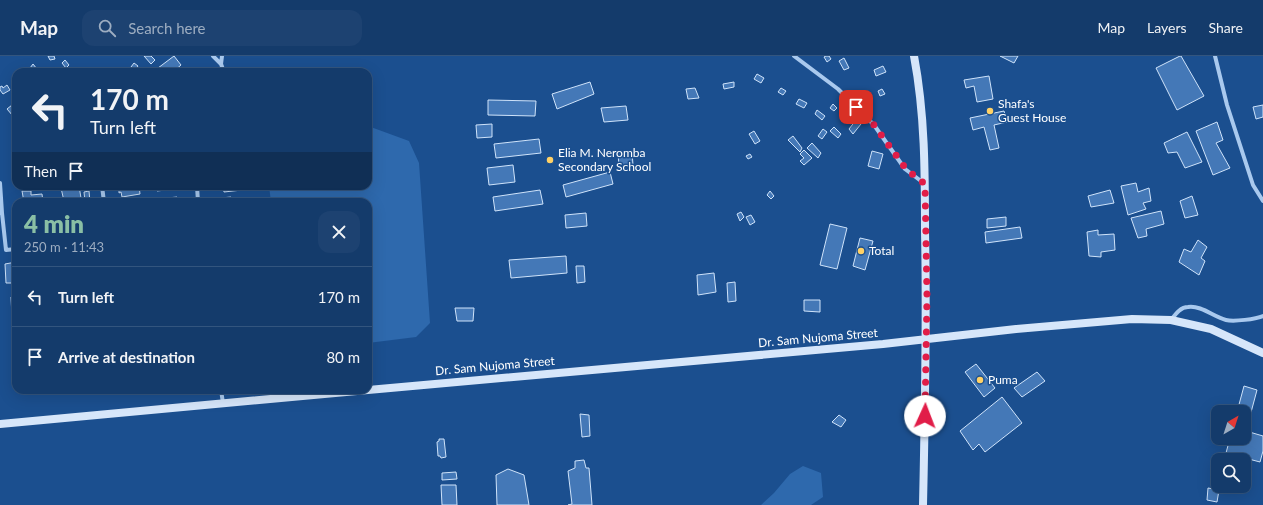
<!DOCTYPE html>
<html lang="en">
<head>
<meta charset="utf-8">
<style>
  body { margin:0; font-family:Lato,sans-serif; background:#1d4271; color:#f1f3f6; height:100vh; display:flex; flex-direction:column; font-size:15px; white-space:nowrap }
  * { box-sizing:border-box; margin:0 }
  p { font-size:13px; color:#9dadc1 }
  .icon { flex:none; width:22px; height:22px; fill:none; stroke:currentColor; stroke-width:2; stroke-linecap:round; stroke-linejoin:round }
  .map { position:relative; flex:1; overflow:hidden }
  .drawer { position:absolute; left:12px; top:142px; width:360px; height:196px; display:flex; flex-direction:column; background:#143b6b; border-radius:12px; box-shadow:0 4px 16px #0002,0 0 0 1px #33557e }
  .drawer>* { flex:none }
  .top-card { position:absolute; left:12px; top:12px; width:360px; height:122px; border-radius:12px; box-shadow:0 4px 16px #0002,0 0 0 1px #33557e; background:#143b6b; color:#f1f3f6; overflow:hidden }
  .needle { width:26px; rotate:39deg }
  .buttons { position:absolute; left:1211px; top:349px; display:grid; gap:8px }
  .buttons a { display:grid; place-items:center; width:40px; height:40px; border-radius:8px; background:#143b6b; box-shadow:0 4px 16px #0002,0 0 0 1px #33557e; font-size:20px }
  .pin { position:absolute; display:grid; place-items:center; width:34px; height:34px; color:#fff; margin:-17px; border-radius:8px; box-shadow:0 2px 6px #0006 }
  .me { position:absolute; width:44px; margin:-22px; rotate:2deg; stroke-linejoin:round; filter:drop-shadow(0 0 3px #0008) }
  .turn { display:flex; align-items:center; gap:14px; height:84px; padding:0 12px; font-size:18px }
  .turn .icon { width:52px; height:52px; stroke-width:2.5 }
  .turn b { display:block; font-size:28px; line-height:34px }
  .then { display:flex; align-items:center; height:38px; padding:0 12px; background:#0003; gap:8px; font-size:15px }
  .round { display:grid; place-items:center; flex:none; width:42px; height:42px; border-radius:12px; background:#1d4271 }
  .overview { display:flex; align-items:center; justify-content:space-between; height:68px; padding:0 12px }
  h1 { font-size:24px; font-weight:800; line-height:30px; color:#8abfa5 }
  ul { padding:0; list-style:none }
  li { display:flex; align-items:center; gap:12px; height:60px; padding:0 12px; border-top:1px solid #33557e }
  li div { flex:1 }
  li b { display:block; font-size:15px }
  li em { font-style:normal }
  header { display:flex; align-items:center; gap:24px; box-sizing:border-box; height:56px; padding:0 20px; background:#143b6b; border-bottom:1px solid #33557e }
  header strong { font-size:19px }
  nav { display:flex; gap:22px; margin-inline-start:auto; font-size:14px }
  .search { width:280px; height:36px; background:#1d4271; display:flex; align-items:center; gap:10px; box-sizing:border-box; padding:0 14px; border-radius:12px; color:#9dadc1; font-size:15px }
  .map>svg:first-child { display:block }
  .green { fill:#2e69ad }
  .building { fill:#4478b7; stroke:#cfe3fa }
  .lines { fill:none; stroke-linecap:round; stroke-linejoin:round }
  .street { stroke:#a9c9ee; stroke-width:4 }
  .secondary { stroke:#d6e6fa; stroke-width:8 }
  .route { stroke:#e11d48; stroke-width:7; stroke-dasharray:0 12.6 }
  .poi-dot { fill:#ffd166; stroke:#1b4f8f; stroke-width:1.5 }
  .labels { text-anchor:middle; stroke-width:3; stroke-linejoin:round; paint-order:stroke }
  .poi-label { font-size:12px; fill:#fff; stroke:#1b4f8f; text-anchor:start }
  .street-label { font-size:12px; fill:#fff; stroke:#1b4f8f }
</style>
</head>
<body>
<header>
<strong>Map</strong>
<div class="search"><svg class="icon" aria-label="search" viewBox="0 0 24 24"><circle cx="10" cy="10" r="6"/><path d="M15 15l6 6"/></svg>Search here</div>
<nav><a>Map</a><a>Layers</a><a>Share</a></nav>
</header>
<div class="map">
<svg width="1263" height="449" viewBox="0 0 1263 449">
  <rect width="100%" height="100%" fill="#1b4f8f"/>
  <path class="green" d="M368,70L409,85L419,107L430,267L416,281L368,287V146H271L269,130H368Z
    M803,410L821,417L823,441L811,449H761L774,437L790,418Z"/>
  <path class="building" d="M48,0H54L55,3L50,4Z
    M144,0H151L155,4L151,8Z
    M174,0L181,9L173,16H172L168,12L164,16H161L158,12Z
    M826,0H829L831,3L827,6L824,1Z
    M1000,0H1018L1014,7Z
    M1180,0H1181L1204,40L1177,54L1156,12Z
    M844,2L849,12L844,14L839,5Z
    M65,4L69,9L66,12L62,7Z
    M134,7L138,10L135,14L131,11Z
    M33,8L37,13L35,16L30,12Z
    M883,10L886,16L876,20L874,14Z
    M143,12L148,16H139Z
    M757,18L764,22L761,27L754,23Z
    M989,20L993,43L977,46L974,30L966,32L964,24Z
    M590,26L594,38L557,53L552,38Z
    M734,26V31L724,33L723,28Z
    M7,29L10,34L3,38L0,34V31L2,30L3,32Z
    M695,32L699,42L688,43L686,33Z
    M781,32L786,35L783,39L778,36Z
    M882,33L885,38L880,40L878,35Z
    M799,43L807,47L804,52L796,48Z
    M864,43L872,52L868,56L859,47Z
    M488,44L536,45L535,60L488,59Z
    M833,48L837,52L834,55L830,52Z
    M12,49L16,54V57L13,60L7,53Z
    M1263,49V61L1256,63L1253,51Z
    M626,50L628,64L604,66L601,52Z
    M817,54L825,60L822,64L815,58Z
    M1004,55L1007,66L994,69L999,92L990,94L984,71L973,74L970,62Z
    M856,64L861,68L853,78L849,73Z
    M1217,66L1223,84L1216,87L1230,112L1213,119L1196,75Z
    M492,68V81L477,82L476,69Z
    M834,71L841,78L838,82L830,75Z
    M823,73L827,76L822,83L818,80Z
    M754,75L760,85L755,88L749,78Z
    M1187,76L1202,106L1185,112L1177,96L1168,97L1164,87Z
    M793,80L802,92L800,96L788,84Z
    M539,83L541,97L496,102L494,88Z
    M812,87L821,97L818,102L807,92Z
    M804,94L812,102L804,109L800,105L804,102L800,98Z
    M872,95L883,98L879,113L868,110Z
    M618,96H632L633,109L619,111Z
    M750,98L752,101L748,103L746,100Z
    M513,109L515,126L489,129L487,112Z
    M610,116L613,128L566,141L563,129Z
    M1136,127L1138,136L1149,132L1151,145L1143,147L1146,153L1128,159L1121,130Z
    M79,130L81,142L64,145L61,132Z
    M119,130H139L140,138L122,141L121,136L119,137Z
    M157,130H173L174,133L157,135Z
    M223,130H241L242,134L224,136Z
    M540,134L543,148L495,155L493,141Z
    M1110,134L1114,147L1091,151L1088,140Z
    M22,135H31V139L42,138L43,146H24Z
    M89,135L90,146H85L84,136Z
    M770,135L774,140L771,143L767,139Z
    M1192,140L1198,159L1185,162L1180,145Z
    M177,141L178,146H159L158,143Z
    M231,141L232,146L243,145V146H222L221,142Z
    M1161,155L1164,168L1146,173L1147,180L1138,182L1131,162Z
    M741,156L744,161L740,165L737,158Z
    M586,157L587,170L566,172L565,159Z
    M751,159L755,166L750,169L746,161Z
    M1006,161V170L987,172V163Z
    M830,168L847,172L837,213L820,209Z
    M1020,171L1022,182L986,187L985,176Z
    M1098,174V179L1114,178L1115,194L1101,196V201L1089,200L1087,176Z
    M860,182L873,185L865,214L853,210Z
    M1198,184L1207,191L1201,202L1205,205L1199,219L1179,206L1184,193L1191,196Z
    M566,200L567,217L511,222L509,204Z
    M16,206V227H6L5,208Z
    M576,210H584L585,226L577,227Z
    M714,217L716,236L698,239L697,219Z
    M735,226L736,245L728,246L727,227Z
    M16,240V261H12L11,241Z
    M804,244H820V256L804,255Z
    M455,252H474L473,265H457Z
    M12,290H16V296H13Z
    M976,308L995,332L984,341L965,316Z
    M1037,316L1045,325L1022,341L1014,332Z
    M1244,330L1257,334L1246,375L1263,380V395L1260,406L1226,397L1230,382H1244V356H1237Z
    M1002,341L1022,367L985,396L979,388L973,394L960,375Z
    M580,358L589,359L590,380L582,381Z
    M839,359L846,364L841,371L832,366Z
    M439,383H444L446,401L441,402L440,400H438L437,386L439,385Z
    M584,404L586,412H589L592,449H568L572,448L568,415L575,412V405Z
    M508,413L524,419L529,449H497L496,419Z
    M456,416L457,423L442,424V417Z
    M441,429H456L457,449H442Z
    M1208,432L1219,434L1217,446L1207,444Z"/>
  <g class="lines">
    <path class="street" d="M213,0L221,8
      M222,0L221,8L224,16
      M794,0L838,33L874,69L905,113L925,128
      M1215,0L1227,49L1253,129L1263,145
      M0,127L2,157
      M102,130L104,146
      M197,130L198,146
      M0,157H2L6,194L16,193
      M1171,264C1175,259 1180,251 1188,251C1201,249 1214,261 1226,264C1234,266 1256,263 1263,260
      M221,334L223,347"/>
    <path class="secondary" d="M914,0C925,58 925,117 925,176C927,267 925,358 923,449
      M368,334L883,288L1016,273L1132,263L1171,264L1211,273L1263,297
      M0,368L368,334"/>
  </g>
  <g class="lines">
    <path class="route" d="M856,51L874,69L906,113L925,128L927,240L925,360"/>
  </g>
  <g class="poi-dot">
    <circle cx="990" cy="55" r="4"/>
    <circle cx="550" cy="104" r="4"/>
    <circle cx="861" cy="195" r="4"/>
    <circle cx="980" cy="324" r="4"/>
  </g>
  <g class="labels">
    <g class="poi-label">
      <text x="998" y="52">Shafa's<tspan x="998" dy="14">Guest House</tspan></text>
      <text x="558" y="101">Elia M. Neromba<tspan x="558" dy="14">Secondary School</tspan></text>
      <text x="869" y="199">Total</text>
      <text x="988" y="328">Puma</text>
    </g>
    <g class="street-label">
      <text transform="translate(818 282) rotate(-5)" y="4">Dr. Sam Nujoma Street</text>
      <text transform="translate(495 310) rotate(-5)" y="4">Dr. Sam Nujoma Street</text>
    </g>
  </g>
</svg>
<div class="buttons">
<a><svg class="needle" viewBox="-14 -14 28 28"><path d="M0-13l5 13h-10z" fill="#e53935"/><path d="M0 13l5-13h-10z" fill="#9dadc1"/></svg></a>
<a><svg class="icon" aria-label="search" viewBox="0 0 24 24"><circle cx="10" cy="10" r="6"/><path d="M15 15l6 6"/></svg></a>
</div>
<div class="pin" style="left:856px;top:51px;background:#d93025"><svg class="icon" aria-label="arrive" viewBox="0 0 24 24"><path d="M6 21V4h12l-3 4 3 4H6"/></svg></div>
<svg class="me" style="left:925px;top:360px" viewBox="-20 -20 40 40"><circle r="19" fill="#fff"/><path d="M0-13L10 11 0 6-10 11z" fill="#e11d48"/></svg>
<div class="top-card">
<div class="turn"><svg class="icon" aria-label="left" viewBox="0 0 24 24"><path d="M17 20v-9H6M10 6l-5 5 5 5"/></svg><div><b>170 m</b>Turn left</div></div>
<div class="then">Then<svg class="icon" aria-label="arrive" viewBox="0 0 24 24"><path d="M6 21V4h12l-3 4 3 4H6"/></svg></div>
</div>
<section class="drawer">
<div class="overview"><div><h1>4 min</h1><p>250 m · 11:43</p></div><a class="round"><svg class="icon" aria-label="close" viewBox="0 0 24 24"><path d="M6 6l12 12M18 6L6 18"/></svg></a></div>
<ul>
<li><svg class="icon" aria-label="left" viewBox="0 0 24 24"><path d="M17 20v-9H6M10 6l-5 5 5 5"/></svg><div><b>Turn left</b></div><em>170 m</em></li>
<li><svg class="icon" aria-label="arrive" viewBox="0 0 24 24"><path d="M6 21V4h12l-3 4 3 4H6"/></svg><div><b>Arrive at destination</b></div><em>80 m</em></li>
</ul>
</section>
</div>
</body>
</html>
